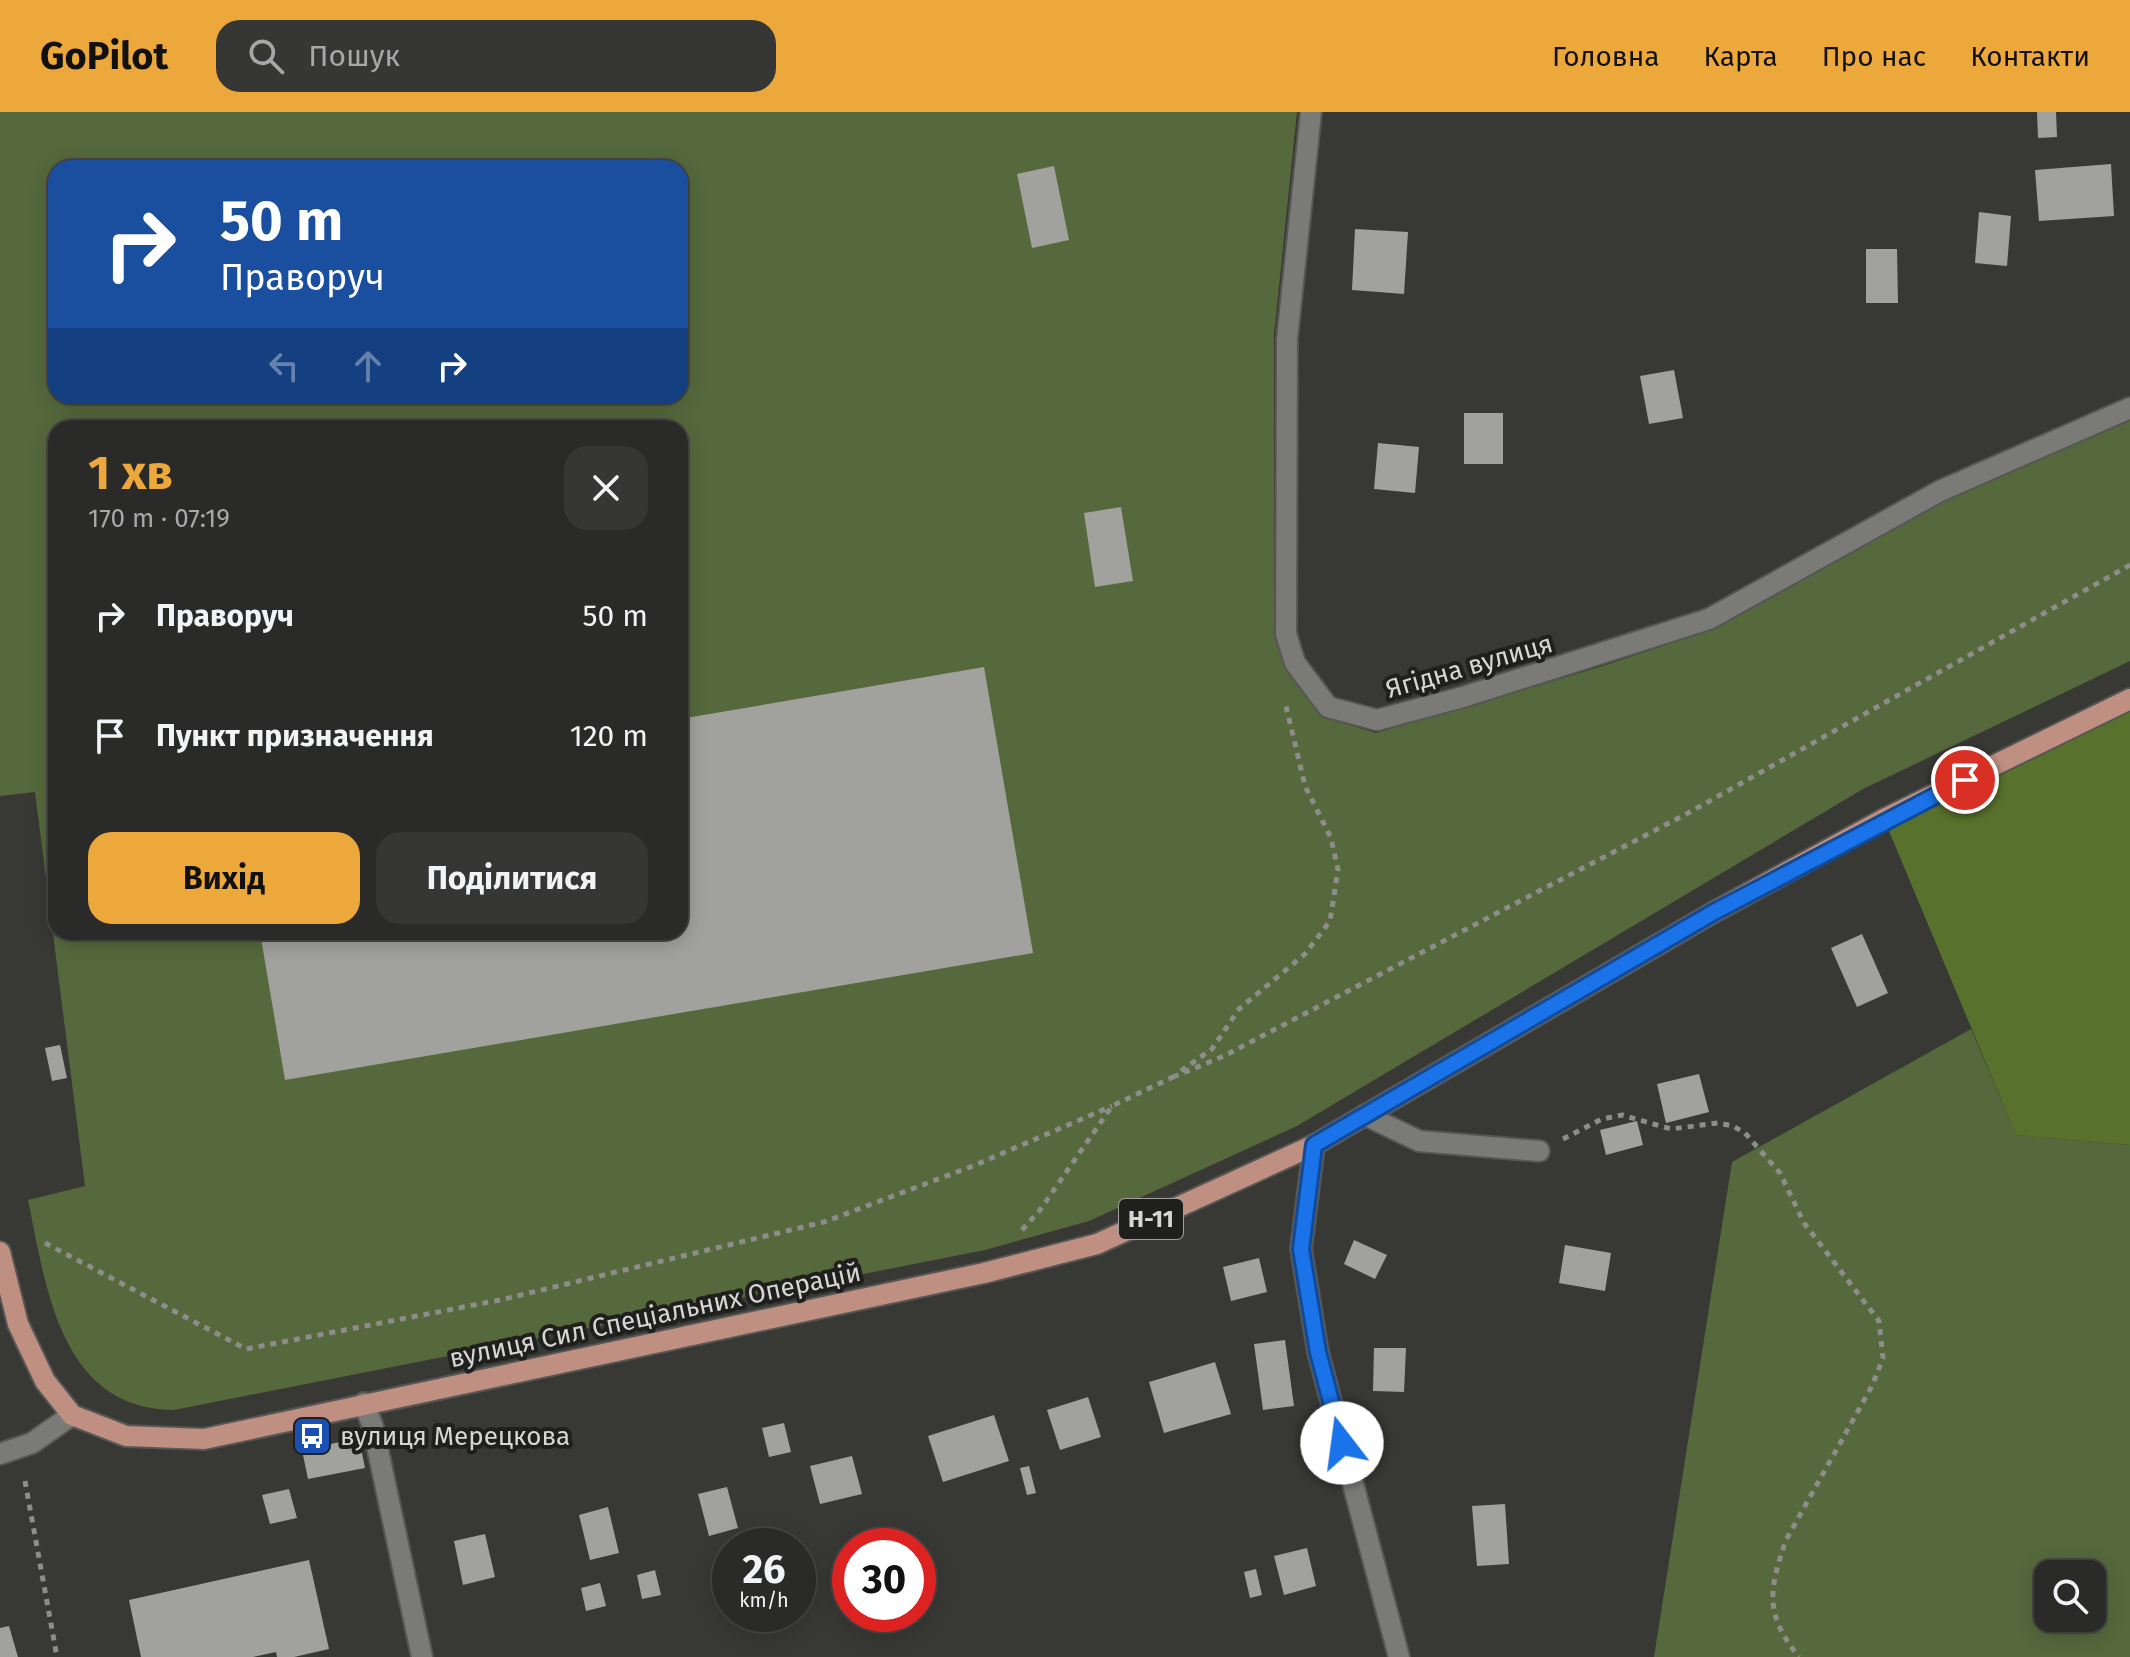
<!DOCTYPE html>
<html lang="uk">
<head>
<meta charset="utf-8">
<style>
  body { margin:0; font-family:"Fira Sans",sans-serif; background:#363634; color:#f1f3f6; height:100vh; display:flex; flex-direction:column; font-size:30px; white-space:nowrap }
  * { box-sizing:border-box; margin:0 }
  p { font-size:26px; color:#a5a7a8 }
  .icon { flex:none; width:44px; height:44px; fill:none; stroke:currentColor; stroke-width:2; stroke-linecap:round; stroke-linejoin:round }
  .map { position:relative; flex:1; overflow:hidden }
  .side { position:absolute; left:48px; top:308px; width:640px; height:520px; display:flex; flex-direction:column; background:#2a2a28; border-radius:24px; box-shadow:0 4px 20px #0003,0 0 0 2px #464645 }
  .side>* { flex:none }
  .top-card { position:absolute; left:48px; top:48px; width:640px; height:244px; border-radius:24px; box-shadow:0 4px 20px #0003,0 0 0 2px #464645; background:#1a4fa0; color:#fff; overflow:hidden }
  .controls { position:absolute; left:2034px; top:1448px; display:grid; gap:16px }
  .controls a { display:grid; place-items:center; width:72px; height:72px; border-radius:16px; background:#2a2a28; box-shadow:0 4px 20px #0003,0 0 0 2px #464645; font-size:40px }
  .speed { position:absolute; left:712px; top:1416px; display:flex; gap:16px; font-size:40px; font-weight:700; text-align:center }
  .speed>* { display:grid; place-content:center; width:104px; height:104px; border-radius:50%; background:#2a2a28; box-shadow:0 4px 20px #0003,0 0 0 2px #464645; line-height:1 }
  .speed small { font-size:20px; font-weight:400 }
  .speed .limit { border:12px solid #d22; background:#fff; color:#111 }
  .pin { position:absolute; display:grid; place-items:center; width:68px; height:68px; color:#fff; margin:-34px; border:4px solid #fff; border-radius:50%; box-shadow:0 2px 8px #0007 }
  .me { position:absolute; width:88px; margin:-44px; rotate:345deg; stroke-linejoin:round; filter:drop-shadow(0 0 6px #0008) }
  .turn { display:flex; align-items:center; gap:28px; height:168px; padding:0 40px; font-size:36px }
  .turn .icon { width:104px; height:104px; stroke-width:2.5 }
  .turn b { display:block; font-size:56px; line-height:68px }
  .lanes { display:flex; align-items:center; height:76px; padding:0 40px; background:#0003; justify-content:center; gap:40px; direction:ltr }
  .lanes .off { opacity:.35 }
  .round { display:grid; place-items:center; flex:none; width:84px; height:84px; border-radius:24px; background:#363634 }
  .headline { display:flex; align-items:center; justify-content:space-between; height:136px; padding:0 40px }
  h1 { font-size:48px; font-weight:700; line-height:60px; color:#eda83c }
  .cta { display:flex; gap:16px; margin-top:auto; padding:16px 40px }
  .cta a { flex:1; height:92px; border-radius:24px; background:#eda83c; color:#111; font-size:32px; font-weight:700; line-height:92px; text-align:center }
  .cta a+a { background:#363634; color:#f1f3f6 }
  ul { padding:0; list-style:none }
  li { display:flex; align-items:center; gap:24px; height:120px; padding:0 40px }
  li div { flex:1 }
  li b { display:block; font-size:30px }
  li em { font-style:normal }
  header { display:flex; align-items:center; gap:48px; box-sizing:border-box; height:112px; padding:0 40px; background:#eda83c; color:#111 }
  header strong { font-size:38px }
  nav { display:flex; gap:44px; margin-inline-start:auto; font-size:28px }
  .search { width:560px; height:72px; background:#363634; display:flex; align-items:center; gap:20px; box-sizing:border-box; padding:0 28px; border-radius:24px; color:#a5a7a8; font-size:30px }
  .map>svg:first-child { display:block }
  .green { fill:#56693c; fill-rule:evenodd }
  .forest { fill:#58722d }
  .building { fill:#a1a19e }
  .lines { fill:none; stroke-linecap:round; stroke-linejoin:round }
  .service-casing { stroke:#565654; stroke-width:24 }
  .minor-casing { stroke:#565654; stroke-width:24 }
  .primary-casing { stroke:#565654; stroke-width:24 }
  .path { stroke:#8d8d8b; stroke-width:5; stroke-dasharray:6 6; stroke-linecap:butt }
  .service { stroke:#7a7a77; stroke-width:20 }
  .minor { stroke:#7a7a77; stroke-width:20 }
  .primary { stroke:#bf8f82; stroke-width:20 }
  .route-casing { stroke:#114b97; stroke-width:20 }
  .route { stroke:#1a73e8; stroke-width:14 }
  .labels { text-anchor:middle; stroke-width:8; stroke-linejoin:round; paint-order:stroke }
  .shield { fill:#1f1f1e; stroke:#9f9f9d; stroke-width:2 }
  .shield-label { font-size:24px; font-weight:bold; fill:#d6d6d4 }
  .street-label { font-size:26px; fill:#d6d6d4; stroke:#1f1f1e }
  .poi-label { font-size:26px; fill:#d6d6d4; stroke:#1f1f1e; text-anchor:start }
</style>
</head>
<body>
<header>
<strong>GoPilot</strong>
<div class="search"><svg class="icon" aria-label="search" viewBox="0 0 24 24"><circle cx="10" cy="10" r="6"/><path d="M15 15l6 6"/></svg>Пошук</div>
<nav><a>Головна</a><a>Карта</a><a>Про нас</a><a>Контакти</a></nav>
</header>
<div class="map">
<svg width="2130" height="1545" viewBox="0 0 2130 1545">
  <rect width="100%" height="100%" fill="#383835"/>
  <path class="green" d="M0,0H1297L1274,223V521L1288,559L1320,604L1376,621L1600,555L1714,517L1946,388L2130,309V549L1863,677L1297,1014L1089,1109L985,1138L174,1298C60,1297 46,1175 28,1088L85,1074L35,680L0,684ZM56,56H680V284H56ZM56,316H680V820H56Z
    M1971,917L2016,1023L2130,1033V1545H1654L1732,1050ZM2048,1462H2092V1506H2048Z"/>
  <path class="forest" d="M2130,587V1033L2016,1023L1884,707Z"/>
  <path class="building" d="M2037,0H2056L2057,25L2038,26Z
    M2111,52L2114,104L2039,109L2035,58Z
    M1054,54L1069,128L1032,136L1017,62Z
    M1979,100L2011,104L2007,154L1975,151Z
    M1355,117L1408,120L1404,182L1352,178Z
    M1866,137H1897L1898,191H1866Z
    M1674,258L1683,306L1649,312L1640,264Z
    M1464,301H1503V352H1464Z
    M1378,331L1419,335L1415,381L1374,377Z
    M1121,395L1133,469L1095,475L1084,401Z
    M984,555L1033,841L285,968L260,820H680V607Z
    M1862,822L1888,881L1857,895L1831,836Z
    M60,933L67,966L52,969L45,936Z
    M1699,962L1709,1000L1666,1011L1657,972Z
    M1637,1009L1643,1033L1606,1043L1600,1018Z
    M1354,1128L1387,1143L1375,1167L1344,1152Z
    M1565,1133L1611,1141L1605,1179L1559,1171Z
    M1259,1146L1267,1180L1231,1189L1223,1155Z
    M1285,1228L1294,1294L1263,1298L1254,1232Z
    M1374,1236H1406L1404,1280L1373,1279Z
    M1215,1250L1231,1302L1164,1321L1149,1270Z
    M1088,1285L1101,1325L1060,1338L1047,1298Z
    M994,1303L1009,1349L943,1370L928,1324Z
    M784,1311L791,1340L769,1345L762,1316Z
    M359,1326L365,1356L308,1367L302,1338Z
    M852,1344L862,1382L820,1392L810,1354Z
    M1029,1354L1036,1381L1027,1383L1020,1356Z
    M727,1375L738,1416L709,1424L698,1382Z
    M289,1377L297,1406L270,1412L262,1383Z
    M1505,1392L1509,1452L1477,1454L1472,1394Z
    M608,1395L619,1441L590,1448L579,1403Z
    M485,1422L495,1465L463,1473L454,1429Z
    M1307,1436L1316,1474L1284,1483L1274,1444Z
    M309,1448L329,1537L294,1545H277L276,1540L253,1545H141L129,1488Z
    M1256,1457L1262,1483L1250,1486L1244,1460Z
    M655,1458L661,1483L642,1487L637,1463Z
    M600,1471L606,1494L586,1499L581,1476Z
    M9,1514L18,1545H0V1516Z"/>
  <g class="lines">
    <defs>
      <path id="service" d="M1365,1003L1419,1029L1539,1039"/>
      <path id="minor" d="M1311,0L1287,227L1286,522L1295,551L1328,595L1377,608L1463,585L1709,507L1940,379L2130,296
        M1314,1033L1301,1137L1318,1240L1399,1545
        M364,1291L373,1315L422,1545
        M0,1342L32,1331L72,1303"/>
      <path id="primary" d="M0,1140L18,1212L45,1269L72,1303L126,1324L204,1327L984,1161L1097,1132L1314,1033L1714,800L1884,707L2130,587"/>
    </defs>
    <use href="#service" class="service-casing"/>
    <use href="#minor" class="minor-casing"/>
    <use href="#primary" class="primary-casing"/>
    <path class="path" d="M1181,959L1212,937L1239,897L1305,842L1330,809L1338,758L1331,726L1305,674L1285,590
      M1173,965L1224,944L1690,700L2130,453
      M1563,1027L1602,1007L1622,1003L1671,1017L1718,1011L1733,1014L1745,1021L1780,1061L1804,1111L1879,1209L1883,1246L1872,1274L1786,1428C1769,1478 1764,1502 1799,1545
      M1022,1118L1040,1098L1112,994L1173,965
      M45,1131L246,1237L500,1188L824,1110L973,1054L1112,994
      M25,1369L57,1545"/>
    <use href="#service" class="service"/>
    <use href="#minor" class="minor"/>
    <use href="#primary" class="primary"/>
  </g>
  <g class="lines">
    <defs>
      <path id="route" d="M1342,1331L1318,1240L1301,1137L1314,1033L1714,800L1965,668"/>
    </defs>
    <use href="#route" class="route-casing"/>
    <use href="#route" class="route"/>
  </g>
  <defs>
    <symbol id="bus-square" viewBox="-11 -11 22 22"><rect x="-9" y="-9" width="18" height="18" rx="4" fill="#1a4fb4" stroke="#1f1f1e"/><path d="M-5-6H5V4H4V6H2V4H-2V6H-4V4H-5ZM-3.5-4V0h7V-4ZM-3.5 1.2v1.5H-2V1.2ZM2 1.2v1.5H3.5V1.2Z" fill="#fff"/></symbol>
  </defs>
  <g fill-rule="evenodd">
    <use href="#bus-square" x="290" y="1302" width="44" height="44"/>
  </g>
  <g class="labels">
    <rect class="shield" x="1119" y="1087" width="64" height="40" rx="6"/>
    <g class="shield-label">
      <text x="1151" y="1115">Н-11</text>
    </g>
    <g class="street-label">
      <text transform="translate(1469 554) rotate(-16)" y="9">Ягідна вулиця</text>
      <text transform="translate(655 1203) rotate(-12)" y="9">вулиця Сил Спеціальних Операцій</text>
    </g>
    <g class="poi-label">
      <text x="340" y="1333">вулиця Мерецкова</text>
    </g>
  </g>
</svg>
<div class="controls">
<a><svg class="icon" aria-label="search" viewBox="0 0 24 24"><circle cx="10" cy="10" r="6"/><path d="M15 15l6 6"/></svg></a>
</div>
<div class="speed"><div>26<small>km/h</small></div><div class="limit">30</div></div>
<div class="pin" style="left:1965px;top:668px;background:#d93025"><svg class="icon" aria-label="arrive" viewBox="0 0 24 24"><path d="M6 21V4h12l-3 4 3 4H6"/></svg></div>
<svg class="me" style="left:1342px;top:1331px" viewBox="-20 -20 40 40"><circle r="19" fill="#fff"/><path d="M0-13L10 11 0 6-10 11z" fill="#1a73e8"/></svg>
<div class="top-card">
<div class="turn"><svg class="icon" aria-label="right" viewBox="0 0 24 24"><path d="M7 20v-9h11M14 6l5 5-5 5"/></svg><div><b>50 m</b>Праворуч</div></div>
<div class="lanes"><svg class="icon off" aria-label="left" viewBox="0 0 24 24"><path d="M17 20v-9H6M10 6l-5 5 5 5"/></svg><svg class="icon off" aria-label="ahead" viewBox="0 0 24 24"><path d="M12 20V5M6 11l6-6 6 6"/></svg><svg class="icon" aria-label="right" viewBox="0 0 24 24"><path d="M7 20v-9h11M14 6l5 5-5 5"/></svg></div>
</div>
<section class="side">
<div class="headline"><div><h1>1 хв</h1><p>170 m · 07:19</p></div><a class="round"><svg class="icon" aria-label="close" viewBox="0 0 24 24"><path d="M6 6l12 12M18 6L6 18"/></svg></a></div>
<ul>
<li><svg class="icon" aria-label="right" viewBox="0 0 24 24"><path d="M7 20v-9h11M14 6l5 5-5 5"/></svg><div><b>Праворуч</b></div><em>50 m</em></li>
<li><svg class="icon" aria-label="arrive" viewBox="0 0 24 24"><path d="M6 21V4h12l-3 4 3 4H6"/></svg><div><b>Пункт призначення</b></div><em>120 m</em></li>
</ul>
<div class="cta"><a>Вихід</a><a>Поділитися</a></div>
</section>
</div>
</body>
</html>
